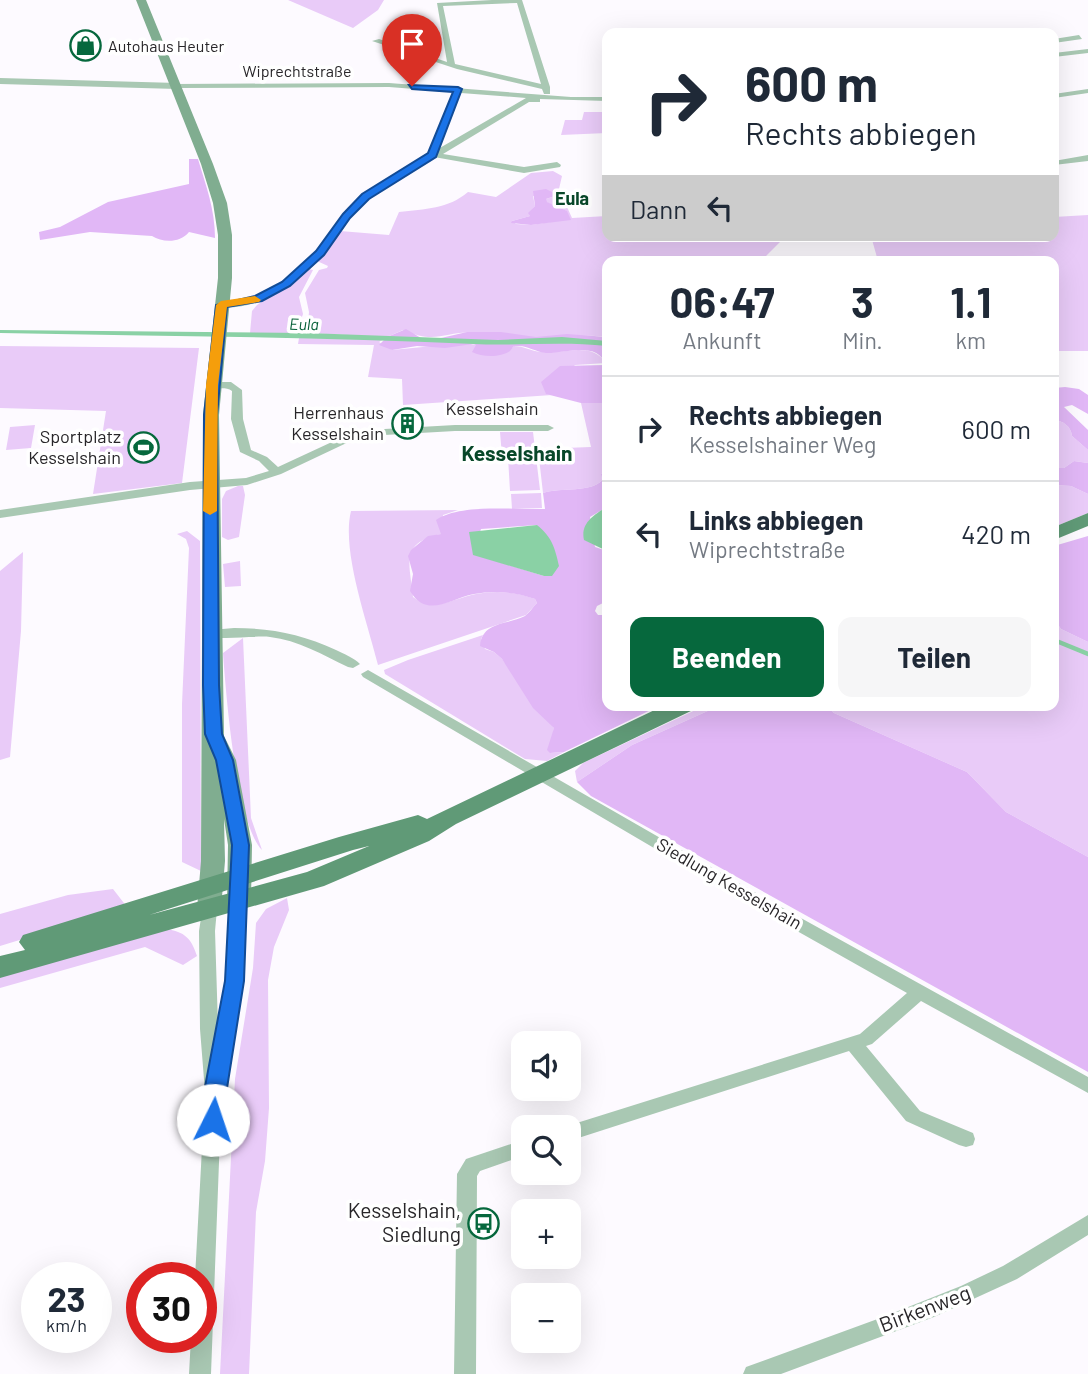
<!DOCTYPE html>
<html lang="de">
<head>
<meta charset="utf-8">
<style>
  body { margin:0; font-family:Barlow,sans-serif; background:#f6f6f7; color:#1f2937; height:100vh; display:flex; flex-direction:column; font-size:26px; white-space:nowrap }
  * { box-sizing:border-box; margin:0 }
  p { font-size:23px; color:#747a83 }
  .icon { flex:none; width:38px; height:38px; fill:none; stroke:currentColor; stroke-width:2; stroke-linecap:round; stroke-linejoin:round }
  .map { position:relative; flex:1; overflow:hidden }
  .sheet { position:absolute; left:602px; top:256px; width:457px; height:455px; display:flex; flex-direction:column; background:#fff; border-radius:14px; box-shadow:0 7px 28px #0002 }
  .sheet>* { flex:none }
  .banner { position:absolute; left:602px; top:28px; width:457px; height:214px; border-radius:14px; box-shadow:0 7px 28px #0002; background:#fff; color:#1f2937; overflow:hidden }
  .buttons { position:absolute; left:511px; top:1031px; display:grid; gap:14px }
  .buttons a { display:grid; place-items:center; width:70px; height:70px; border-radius:14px; background:#fff; box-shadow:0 7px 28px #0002; font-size:35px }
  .speed { position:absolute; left:21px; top:1262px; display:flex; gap:14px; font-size:35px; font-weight:700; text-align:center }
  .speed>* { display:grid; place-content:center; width:91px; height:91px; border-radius:50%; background:#fff; box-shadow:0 7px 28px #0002; line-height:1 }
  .speed small { font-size:18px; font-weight:400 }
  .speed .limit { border:10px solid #d22; background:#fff; color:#111 }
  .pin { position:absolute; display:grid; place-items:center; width:60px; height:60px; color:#fff; margin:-72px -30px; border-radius:50% 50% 50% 0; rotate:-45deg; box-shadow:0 0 7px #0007 }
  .pin .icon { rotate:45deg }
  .me { position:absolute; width:77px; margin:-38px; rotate:4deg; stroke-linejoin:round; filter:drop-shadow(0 0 5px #0008) }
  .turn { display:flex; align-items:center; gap:24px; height:147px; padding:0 28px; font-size:32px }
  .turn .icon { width:91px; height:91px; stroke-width:2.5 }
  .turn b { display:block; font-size:49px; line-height:60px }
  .then { display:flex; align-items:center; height:66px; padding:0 28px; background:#0003; gap:14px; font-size:26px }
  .eta { display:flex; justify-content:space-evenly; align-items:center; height:119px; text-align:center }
  .eta b { font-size:42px; font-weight:700; line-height:49px }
  .cta { display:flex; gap:14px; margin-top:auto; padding:14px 28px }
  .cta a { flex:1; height:80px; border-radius:14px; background:#06683d; color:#fff; font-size:28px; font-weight:700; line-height:80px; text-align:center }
  .cta a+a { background:#f6f6f7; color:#1f2937 }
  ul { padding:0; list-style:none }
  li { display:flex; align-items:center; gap:21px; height:105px; padding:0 28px; border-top:2px solid #e0e1e3 }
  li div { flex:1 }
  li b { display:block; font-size:26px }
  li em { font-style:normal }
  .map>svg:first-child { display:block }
  .green { fill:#e9cbf8; fill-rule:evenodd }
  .forest { fill:#e1b7f6; fill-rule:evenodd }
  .water { fill:#8ad1a5 }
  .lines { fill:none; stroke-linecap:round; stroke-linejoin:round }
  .stream { stroke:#8ad1a5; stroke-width:4.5 }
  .minor { fill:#a9c8b3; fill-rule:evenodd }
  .tertiary { fill:#a9c8b3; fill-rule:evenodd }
  .secondary { fill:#80ad90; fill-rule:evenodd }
  .primary { fill:#609a77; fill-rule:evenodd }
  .route { fill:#1a73e8; stroke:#114b97; stroke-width:2 }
  .slow { fill:#f59e0b }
  .labels { text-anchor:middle; stroke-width:7; stroke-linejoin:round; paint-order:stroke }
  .far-poi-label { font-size:16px; fill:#282629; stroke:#fff; text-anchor:start }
  .far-street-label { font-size:16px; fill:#282629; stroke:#fff }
  .far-water-label { font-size:16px; font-style:italic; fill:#055f37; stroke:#fff }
  .far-quarter-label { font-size:18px; font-weight:bold; fill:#084729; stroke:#fff }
  .street-label { font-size:18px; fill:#282629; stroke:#fff }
  .poi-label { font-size:18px; fill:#282629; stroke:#fff; text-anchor:end }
  .quarter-label { font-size:21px; font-weight:bold; fill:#084729; stroke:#fff }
  .near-poi-label { font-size:21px; fill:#282629; stroke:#fff; text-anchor:end }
  .near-street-label { font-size:21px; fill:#282629; stroke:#fff }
</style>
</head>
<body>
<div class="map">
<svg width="1088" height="1374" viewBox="0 0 1088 1374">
  <rect width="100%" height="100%" fill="#fdfaff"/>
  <path class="green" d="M288,0H384L378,10L353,28Z
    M584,112H607V133L561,135L565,120H582Z
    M553,171L562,176L559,189L572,218L607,216V236H780L783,239L761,261H607V337C581,334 557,338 531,337C511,336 492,332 472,332C441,333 435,344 403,330L387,337L307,333L309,312L305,293L319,270L327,268L328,266L317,261L340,231L389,235L399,212C425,209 448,209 468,192L496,197L531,173ZM533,196H555L546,199V202L566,211L570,219L531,225L516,224L512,221L530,216L529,213L535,206Z
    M1088,215V351H1054V261H878L871,236H1054V217Z
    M309,269L313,270L299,297L303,314L296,334L250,333L252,311L257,305Z
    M299,338L384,339L379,342L392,350L464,343L510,350L514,346C524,346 531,351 541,352C564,355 590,340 606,363L575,365L547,394L552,395L403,405L402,379L368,377L374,345L298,344Z
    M0,346L199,348L182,483L93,494L106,411L0,408Z
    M581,403H607V468L601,474L602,480C592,493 560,487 543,493L538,449L591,447Z
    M1054,420C1063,421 1071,426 1072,436L1088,450V463L1074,461L1064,468H1054V454L1056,453L1054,447Z
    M35,425L31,448L6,450L10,427Z
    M500,432H533L540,490L510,491L508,457L502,456Z
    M1054,485L1071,486L1088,494V513L1054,527Z
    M238,486H243L245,495L239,537L228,540L222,537V499L226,491Z
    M541,493L542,508L512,509L511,494Z
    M458,510L443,515L441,534C399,543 410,564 413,597C434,613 454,598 476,594C497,590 515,592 535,599L537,603L526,615L378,665C368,624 341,551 351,511Z
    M187,531L200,541L201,871L182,862V704L189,548L186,539L177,534Z
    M23,552L21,631L10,757L0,760V571Z
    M240,561L241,586L225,587L223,564Z
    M1054,619L1061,629L1088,642V857L1006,812L967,772L834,713L825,705H1054Z
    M483,635L481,639L485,649L494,652L502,659L554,728L551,753L564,752L547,761L525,759L385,674L384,670L408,660Z
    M243,638L251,818L262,850C236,823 226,694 223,653Z
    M706,705H721L632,745L577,782L575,771L583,763Z
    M113,889L127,907L0,946V914L68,895Z
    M287,898L289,910L274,947L268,980L269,1108L265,1161L256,1212L249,1374H220L235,1079L253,968L256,923L266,909Z
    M166,929C185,932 191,938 197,956L183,965L145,947L0,988V972Z"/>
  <path class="forest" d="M189,159H198C206,186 215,209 215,238L189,232C180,243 163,243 152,236L90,232L40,240L39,232L60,227L108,202L189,184Z
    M546,189L558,195L546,199L547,202L567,211L571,220L531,225L511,223L512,221L530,216L528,213L535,206L533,191Z
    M406,329L421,338H441L467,332H501L536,337L567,334L607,337V403H581L546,394L541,382L560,366L605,365C599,340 563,354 546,353C536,352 528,346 519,346C511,346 515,346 510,351C500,358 482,357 472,352L476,345L473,344L445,348L417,346L392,350L379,345L387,337Z
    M1065,387L1079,389L1088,395V414L1072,405L1064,407L1088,430V450L1072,436C1071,426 1063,421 1054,420V388Z
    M1074,461L1088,463V494L1071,486L1054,485V468H1064Z
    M607,468V507L590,517L595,547L607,551V601L597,606L595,611L598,615H607V705H661L564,752L550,753L547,750L554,728L533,708L502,659L494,652L480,646C482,621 508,625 525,616C529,613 533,607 537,603L535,599C515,592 495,590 474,594C449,599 427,619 410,591L413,574L408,556L411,550L428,536L441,534L436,520C460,503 516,510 545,509L543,493C560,487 592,493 602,480L601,474ZM537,525L552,576H544L473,554L481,529Z
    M1088,536V642L1061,629L1054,619V546Z
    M721,705H825L834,713L967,772L1006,812L1088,857V1072L591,796L577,782L632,745Z"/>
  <path class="water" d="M0,330L307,333L498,340L562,337L607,341V346C563,341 518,346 474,344C316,337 158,336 0,333Z
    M607,507V551L584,540C580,523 595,514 607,507Z
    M537,525C552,537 555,548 559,566L552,576H544L473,555L469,532Z"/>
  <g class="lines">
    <path class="stream" d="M1054,640L1088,654"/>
    <path class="minor" d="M492,0H522L550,87V94H544L542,89L457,69L372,41L379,39L447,62L437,3ZM517,3L541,84L455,64L443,6Z
      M1079,35L1082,39L1054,43V39Z
      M1088,49V53L1054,57V53Z
      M389,83L571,97H607V101L540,99V102H529L443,154L524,167L557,162L561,165L560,167L524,173L434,157C413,171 389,183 370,198C351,213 340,235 325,253C300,283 258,312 217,307V303L255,296L283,282L317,251L344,214L363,195L428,154L453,92L389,87L177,88L173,86L174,84ZM461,93L526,98L438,149Z
      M1088,89V93L1054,98V94Z
      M1088,155V161L1054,165V161Z
      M231,382L242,390L243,419L251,450L267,457L278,467L347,435L367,430L455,425H548L554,428L548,431H455L367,436L355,439L281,474L247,485L190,490L0,518V510L190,482L246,478L269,471L259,461L240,452L231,419L232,391C224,385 213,392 207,385L212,382Z
      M234,628C271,628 302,634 336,650C344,654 354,658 360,664L353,668L348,667C323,655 298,640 270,637C255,635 214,642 204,634L211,630Z
      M368,670L763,897L1088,1077V1093L921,1001L872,1044L866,1046L920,1111L973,1133L975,1139L973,1145L966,1147L959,1145L906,1121L849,1051L569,1141V1127H564L860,1034L907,993L751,905L363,677L361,674Z
      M239,894L245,896L247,900L244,981L226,1077L222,1083L211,1374H189L191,1337H201V1278H195L205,1092L200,1029L199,931L203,905L209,903L215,905L217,909L215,931L218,1026L226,981L231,900L233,896Z
      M523,1140V1156L480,1171L477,1176L476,1374H454L457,1174L466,1159Z
      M1088,1215V1235L1017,1279L934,1317L781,1374H743L746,1367L883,1317L961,1286L1003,1266Z"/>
    <path class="tertiary" d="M0,78L177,83L182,86L177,89L0,84Z"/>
    <path class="secondary" d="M136,0H146L213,164L227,203L232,235V278L219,415L224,736L236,760L252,845L251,900L248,906L239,909L230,906L227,900L228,845L224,819L225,861L221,909L218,915L209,918L200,915L197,909L201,861L203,415L218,278V235L213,203L201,164Z"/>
    <path class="primary" d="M1088,513V526L1054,540V527Z
      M665,705H696L693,710L456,824L429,841L324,886L0,978V956L25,950L19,942L23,935L339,837L418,815L427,819ZM369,846L307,872L149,915L353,850Z"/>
  </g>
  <path class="route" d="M409,85L458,87L462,89L436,157L369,199L350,218L324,255L290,286L262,301L227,307L217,415L219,685L222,734L233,760L249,845L244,981L221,1126L213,1129L206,1126L203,1120L204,1092L225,981L232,845L216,760L205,734L203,685L204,415L216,305L255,296L282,282L316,251L343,214L362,194L428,153L453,92L412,89Z"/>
  <path class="slow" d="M255,296L261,300L259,302L227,307L218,385L217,511L210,515L203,511L206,385L216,305L221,301Z"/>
  <defs>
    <symbol id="shop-ring" viewBox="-11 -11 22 22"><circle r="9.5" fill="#fff" stroke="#06683d" stroke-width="1.5"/><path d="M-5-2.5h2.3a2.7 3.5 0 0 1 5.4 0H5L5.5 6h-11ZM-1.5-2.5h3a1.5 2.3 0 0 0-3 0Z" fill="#06683d"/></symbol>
    <symbol id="building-ring" viewBox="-11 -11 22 22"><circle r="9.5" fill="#fff" stroke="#06683d" stroke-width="1.5"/><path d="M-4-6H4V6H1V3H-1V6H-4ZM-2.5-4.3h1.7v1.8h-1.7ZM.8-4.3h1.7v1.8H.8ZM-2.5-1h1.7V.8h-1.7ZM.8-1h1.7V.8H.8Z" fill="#06683d"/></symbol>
    <symbol id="stadium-ring" viewBox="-11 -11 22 22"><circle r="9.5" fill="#fff" stroke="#06683d" stroke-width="1.5"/><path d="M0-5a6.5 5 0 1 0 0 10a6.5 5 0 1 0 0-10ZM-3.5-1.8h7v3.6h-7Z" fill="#06683d"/></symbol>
    <symbol id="bus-ring" viewBox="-11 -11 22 22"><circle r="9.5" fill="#fff" stroke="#06683d" stroke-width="1.5"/><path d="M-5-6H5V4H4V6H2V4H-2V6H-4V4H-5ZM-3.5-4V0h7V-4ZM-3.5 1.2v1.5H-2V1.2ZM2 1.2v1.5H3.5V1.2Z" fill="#06683d"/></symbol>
  </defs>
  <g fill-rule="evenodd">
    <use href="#shop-ring" x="68" y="28" width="35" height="35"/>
    <use href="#building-ring" x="390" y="406" width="35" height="35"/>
    <use href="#stadium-ring" x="126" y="430" width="35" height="35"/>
    <use href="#bus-ring" x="466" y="1206" width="35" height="35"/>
  </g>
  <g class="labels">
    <g class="far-poi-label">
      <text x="108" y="52">Autohaus Heuter</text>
    </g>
    <g class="far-street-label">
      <text x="297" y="77">Wiprechtstraße</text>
    </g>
    <g class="far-water-label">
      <text transform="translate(304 324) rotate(1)" y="6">Eula</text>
    </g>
    <g class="far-quarter-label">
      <text x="572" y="205">Eula</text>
    </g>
    <g class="street-label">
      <text x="492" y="415">Kesselshain</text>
      <text transform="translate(729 884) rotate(30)" y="6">Siedlung Kesselshain</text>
    </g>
    <g class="poi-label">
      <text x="384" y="419">Herrenhaus<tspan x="384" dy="21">Kesselshain</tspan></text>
      <text x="121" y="443">Sportplatz<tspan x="121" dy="21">Kesselshain</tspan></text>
    </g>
    <g class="quarter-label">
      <text x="517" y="461">Kesselshain</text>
    </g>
    <g class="near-poi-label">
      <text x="461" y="1218">Kesselshain,<tspan x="461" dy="24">Siedlung</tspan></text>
    </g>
    <g class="near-street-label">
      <text transform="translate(925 1309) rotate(-21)" y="7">Birkenweg</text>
    </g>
  </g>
</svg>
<div class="buttons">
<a><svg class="icon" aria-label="sound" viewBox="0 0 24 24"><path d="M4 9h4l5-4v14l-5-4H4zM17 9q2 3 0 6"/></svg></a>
<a><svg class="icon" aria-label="search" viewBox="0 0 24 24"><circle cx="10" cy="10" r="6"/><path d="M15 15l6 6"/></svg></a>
<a>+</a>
<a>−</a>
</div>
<div class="speed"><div>23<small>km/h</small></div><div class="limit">30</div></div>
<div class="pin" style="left:412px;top:86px;background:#d93025"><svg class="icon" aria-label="arrive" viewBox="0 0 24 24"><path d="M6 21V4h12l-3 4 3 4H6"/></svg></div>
<svg class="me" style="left:213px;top:1120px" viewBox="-20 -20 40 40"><circle r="19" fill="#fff"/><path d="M0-13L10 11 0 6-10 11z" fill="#1a73e8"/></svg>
<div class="banner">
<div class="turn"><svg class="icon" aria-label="right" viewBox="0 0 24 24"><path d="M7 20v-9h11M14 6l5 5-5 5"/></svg><div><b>600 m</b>Rechts abbiegen</div></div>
<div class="then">Dann<svg class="icon" aria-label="left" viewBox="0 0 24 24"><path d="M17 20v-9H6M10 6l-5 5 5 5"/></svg></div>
</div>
<section class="sheet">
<div class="eta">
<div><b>06:47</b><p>Ankunft</p></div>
<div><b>3</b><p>Min.</p></div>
<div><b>1.1</b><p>km</p></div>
</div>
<ul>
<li><svg class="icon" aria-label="right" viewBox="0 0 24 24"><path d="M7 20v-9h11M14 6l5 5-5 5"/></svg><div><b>Rechts abbiegen</b><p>Kesselshainer Weg</p></div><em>600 m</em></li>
<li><svg class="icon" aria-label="left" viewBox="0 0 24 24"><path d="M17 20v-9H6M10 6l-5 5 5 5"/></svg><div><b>Links abbiegen</b><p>Wiprechtstraße</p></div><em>420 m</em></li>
</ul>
<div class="cta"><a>Beenden</a><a>Teilen</a></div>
</section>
</div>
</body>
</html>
